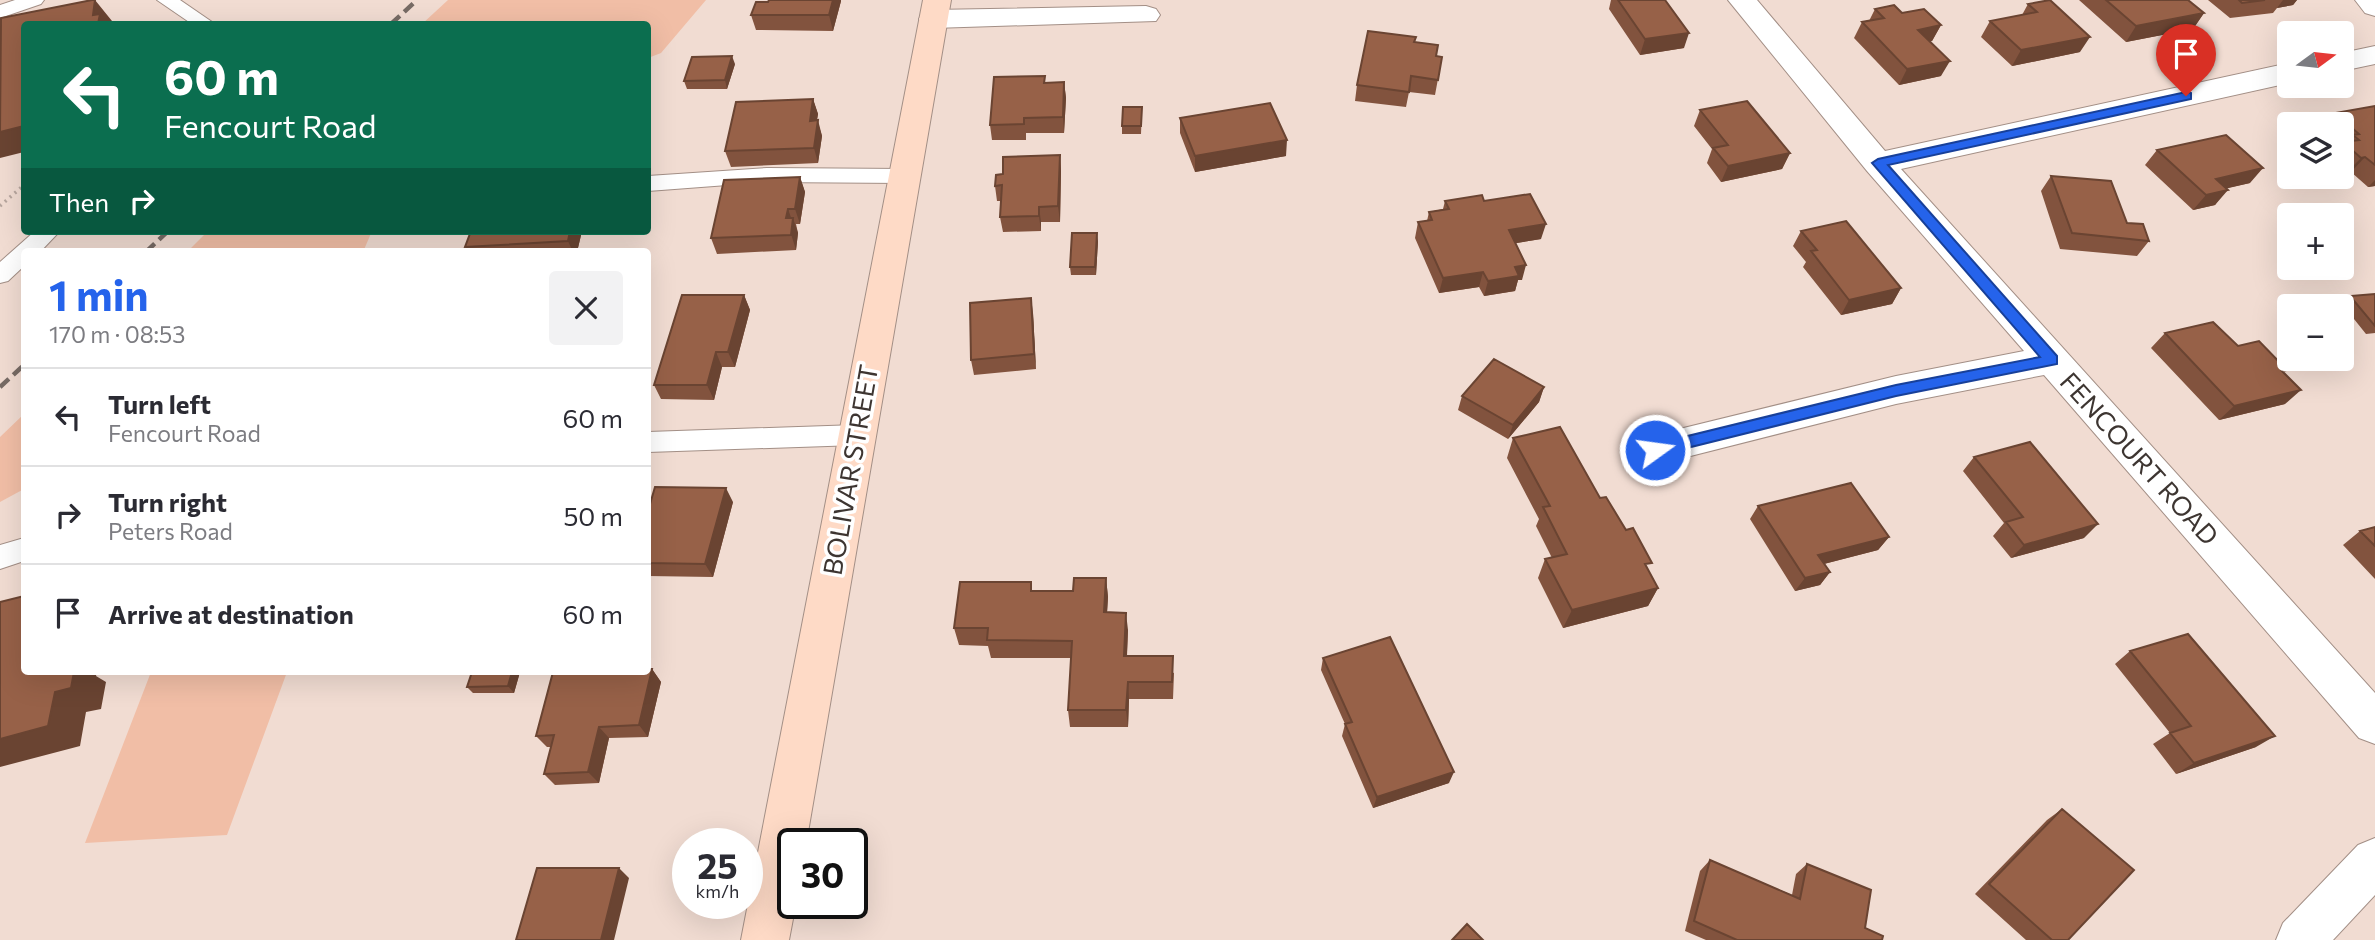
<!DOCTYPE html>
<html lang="en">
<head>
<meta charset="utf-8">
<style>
  body { margin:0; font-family:Commissioner,sans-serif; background:#f2f2f3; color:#2b2b33; height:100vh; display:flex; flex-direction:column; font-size:26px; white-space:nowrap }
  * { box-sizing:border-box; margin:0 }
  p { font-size:23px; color:#7c7c81 }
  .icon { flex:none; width:38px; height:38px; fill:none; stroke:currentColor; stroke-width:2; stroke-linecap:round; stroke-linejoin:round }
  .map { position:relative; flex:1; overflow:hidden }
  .sheet { position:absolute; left:21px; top:248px; width:630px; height:427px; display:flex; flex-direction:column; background:#fff; border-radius:7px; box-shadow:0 7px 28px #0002 }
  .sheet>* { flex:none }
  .top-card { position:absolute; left:21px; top:21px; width:630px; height:214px; border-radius:7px; box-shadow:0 7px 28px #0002; background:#0b6e4f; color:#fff; overflow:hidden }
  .needle { width:46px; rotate:75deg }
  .controls { position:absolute; left:2277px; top:21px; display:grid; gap:14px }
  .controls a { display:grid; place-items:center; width:77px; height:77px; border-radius:7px; background:#fff; box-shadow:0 7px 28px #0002; font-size:35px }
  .speed { position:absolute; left:672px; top:828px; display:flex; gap:14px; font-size:35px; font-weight:700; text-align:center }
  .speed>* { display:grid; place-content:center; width:91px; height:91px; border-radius:50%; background:#fff; box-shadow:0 7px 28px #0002; line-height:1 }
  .speed small { font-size:18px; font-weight:400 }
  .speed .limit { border:4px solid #111; border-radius:10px; background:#fff; color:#111 }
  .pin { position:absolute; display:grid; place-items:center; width:60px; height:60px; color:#fff; margin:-72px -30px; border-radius:50% 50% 50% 0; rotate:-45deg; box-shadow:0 0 7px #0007 }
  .pin .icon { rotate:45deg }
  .me { position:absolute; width:77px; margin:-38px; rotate:76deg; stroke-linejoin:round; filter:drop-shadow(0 0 5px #0008) }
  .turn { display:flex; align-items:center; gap:24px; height:147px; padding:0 28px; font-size:32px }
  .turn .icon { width:91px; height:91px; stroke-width:2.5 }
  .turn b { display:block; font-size:49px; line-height:60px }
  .then { display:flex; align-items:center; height:66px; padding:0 28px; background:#0003; gap:14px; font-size:26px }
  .round { display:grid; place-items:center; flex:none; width:74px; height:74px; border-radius:7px; background:#f2f2f3 }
  .headline { display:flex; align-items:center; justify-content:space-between; height:119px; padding:0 28px }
  h1 { font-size:42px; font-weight:700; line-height:52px; color:#2563eb }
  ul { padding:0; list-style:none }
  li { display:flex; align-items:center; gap:21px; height:98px; padding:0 28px; border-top:2px solid #e1e1e2 }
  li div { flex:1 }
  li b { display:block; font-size:26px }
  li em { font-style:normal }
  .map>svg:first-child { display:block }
  .green { fill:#f1bea6 }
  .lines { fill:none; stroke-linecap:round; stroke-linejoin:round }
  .lane-casing { stroke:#a38f86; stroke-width:2 }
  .street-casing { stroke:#a38f86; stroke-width:2 }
  .secondary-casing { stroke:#a38f86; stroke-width:2 }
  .path { stroke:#b7a69e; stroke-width:3.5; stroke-dasharray:2 4.5; stroke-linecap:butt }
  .lane { fill:#fff; fill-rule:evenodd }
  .street { fill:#fff; fill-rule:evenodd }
  .secondary { fill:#fedac6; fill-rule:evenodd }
  .rail { stroke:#776b65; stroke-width:4.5; stroke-dasharray:12 6; stroke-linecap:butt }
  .wall { fill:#82533e }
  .shaded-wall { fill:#6a4432 }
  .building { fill:#976148; stroke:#6a4432; stroke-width:2 }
  .route { fill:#2563eb; stroke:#184099; stroke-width:2 }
  .labels { text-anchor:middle; stroke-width:7; stroke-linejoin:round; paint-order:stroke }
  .street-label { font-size:26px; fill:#3d3531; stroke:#fff }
</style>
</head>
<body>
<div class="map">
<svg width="2375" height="940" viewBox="0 0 2375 940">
  <rect width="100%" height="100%" fill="#f1dcd2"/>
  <path class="green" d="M448,0H706L661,53L648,58V24H422Z
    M208,231H372L363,252H187Z
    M24,414V489L0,502V437Z
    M151,672H287L227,835L85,843Z"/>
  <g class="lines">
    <defs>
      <path id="lane" d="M15,0H44L41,4L0,18V5Z
        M157,0H180L215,24H192Z
        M767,168L904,169L912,171L915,176L912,181L904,183L767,182L648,191V176Z
        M35,231H60L40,252H24V266L8,281L0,283V262Z
        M857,425L866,428L870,435L866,442L857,445L648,452V432Z
        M24,538V561L0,569V545Z"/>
      <path id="street" d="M1728,0H1757L1885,151L2289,63V83L1901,169L2375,693V744L2359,738L2044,375L1896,404L1655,465L1642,461L1636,450L1642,439L1655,435L1896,376L2024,351L1867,171Z
        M2355,0H2375V16L2365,13Z
        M1146,6L1156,9L1160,15L1156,21L933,28L923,25L919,19L923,13L933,10Z
        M2375,46V64L2342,71V53Z
        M2375,838V895L2333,940H2276L2283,923L2358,845Z"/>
      <path id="secondary" d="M923,0H951L806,844H793V903H796L789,940H741Z"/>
    </defs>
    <use href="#lane" class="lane-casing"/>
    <use href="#street" class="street-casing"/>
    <use href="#secondary" class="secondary-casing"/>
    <path class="path" d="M0,206L24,185"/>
    <use href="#lane" class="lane"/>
    <use href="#street" class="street"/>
    <use href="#secondary" class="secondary"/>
    <path class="rail" d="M391,24L417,0
      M146,252L168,231
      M0,387L24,365"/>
  </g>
  <path class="wall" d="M769,0H841V1L833,31L756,30L751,15L768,2Z
    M1611,0H1665L1684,48L1640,55L1609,9Z
    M2079,0H2188L2204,13L2193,29L2126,42Z
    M2208,0H2297L2293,5L2277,8L2273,13L2230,18Z
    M2028,4L2080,52L2012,66L1981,37L1990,21L2022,15Z
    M1875,9L1902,13L1941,25L1932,41H1930L1941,76L1899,85L1854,38L1862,22L1869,21Z
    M1416,37L1415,42L1436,56L1442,57L1435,95L1409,92L1406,107L1355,101L1357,85Z
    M735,64L727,89H687L684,81Z
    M1064,82L1066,98L1064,133H1026V140H992L990,125L1045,83Z
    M813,99L818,114L817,120L822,136L818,163L731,167L725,151Z
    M2375,106V186L2368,187L2351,172L2346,173L2342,169V124H2325L2335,113Z
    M1142,107L1141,134H1122V126Z
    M1700,110L1790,153L1782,169L1721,182L1707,163L1712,149L1694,126Z
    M1180,118L1286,156L1195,172L1180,133Z
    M2157,150L2250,183L2227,188L2215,205L2193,210L2145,165Z
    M1060,155L1061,171L1060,222H1041V231L1003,232L1000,217L1001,201H997L995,186L1003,174Z
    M2051,176L2127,223L2149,241L2137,256L2060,249L2041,191Z
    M800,177L805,192L800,224H796L798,233L796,250L717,254L711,238Z
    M1445,201H1484L1541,239L1516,243L1522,280H1518L1515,291L1484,296L1479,287L1439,293L1415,238L1418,222L1427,221L1429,212L1443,209Z
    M582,231L577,252H469L465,247Z
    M1801,231L1901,288L1892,304L1841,315L1803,267L1806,262L1793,246Z
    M1098,241L1096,275H1071L1070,267Z
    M2375,294V333L2366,334L2342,304L2350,296Z
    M744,295L750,310L735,367H722L714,400L661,399L654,385Z
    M1033,313L1036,369L974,375L971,360Z
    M2165,333L2238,346L2285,404L2219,420L2151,348Z
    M1544,387L1539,402L1508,439L1458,410L1462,396Z
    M1513,438L1600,498L1648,569L1658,588L1648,606L1563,628L1538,578L1545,559L1552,558L1536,526L1539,519L1507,458Z
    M1974,457L2084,538L2011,558L1993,536L2004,523L1963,471Z
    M733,502L713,577L648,576V511Z
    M1758,506L1889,537L1878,550L1824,564L1830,572L1820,585L1795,591L1750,519Z
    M2375,527V579L2343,545L2360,531Z
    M1106,578L1108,597L1107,612L1128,630L1127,656L1174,673L1173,699H1129L1128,727H1070L1068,710L1071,658H991L988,646L959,645L954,628L1033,591H1073Z
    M2130,651L2256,747L2176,774L2153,744L2170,733L2115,664Z
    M1323,658L1449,783L1373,808L1342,736L1345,724L1321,670Z
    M652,669L661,682L648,737L609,738L599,783L555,785L544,774L551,747H547L536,736Z
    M520,672L514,693H473L467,687Z
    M2062,809L2068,940H2026L1975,894L2047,820Z
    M1710,860L1792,895L1796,874L1807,864L1865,928L1882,940H1706L1685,931L1700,871Z"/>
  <path class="shaded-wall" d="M95,0L112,21L111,24H98L93,15Z
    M833,0H841V1L833,31L829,15Z
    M2283,0H2297L2293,5L2277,8Z
    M2204,13L2193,29L2126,42L2136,26Z
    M1941,25L1932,41L1910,45L1918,30Z
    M1689,33L1684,48L1640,55L1645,39Z
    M2090,37L2080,52L2012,66L2021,50Z
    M732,56L735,64L727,89L725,80Z
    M1950,61L1941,76L1899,85L1907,69Z
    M1064,82L1066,98L1064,133L1063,117Z
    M813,99L818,114L814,136L810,121Z
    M818,120L822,136L818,163L814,148Z
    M24,126V152L0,158V132Z
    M1287,140L1286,156L1195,172V156Z
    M1790,153L1782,169L1721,182L1728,166Z
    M1060,155L1061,171L1060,222L1058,206Z
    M2365,157L2351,172L2346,173L2361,158Z
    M2263,168L2250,183L2203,194L2216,179Z
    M800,177L805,192L800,224L795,209Z
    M2375,180V186L2368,187Z
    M2228,190L2215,205L2193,210L2206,195Z
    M1039,207L1041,222V231L1039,216Z
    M788,209L793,223V218L798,233L796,250L786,218Z
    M1546,224L1541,239L1505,245L1509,230Z
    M570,231H582L577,252H573L568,241Z
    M1097,233L1098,241L1096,275L1095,267Z
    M1526,265L1522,280H1518L1515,291L1484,296L1488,281L1515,267Z
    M1483,272L1479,287L1439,293L1443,278Z
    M1901,288L1892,304L1841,315L1849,300Z
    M744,295L750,310L735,367L728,352Z
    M1031,298L1033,313L1036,369L1034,354Z
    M716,352L722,367L714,400L707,385Z
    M1544,387L1539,402L1508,439L1513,425Z
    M2301,390L2285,404L2219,420L2234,406Z
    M726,488L733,502L713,577L705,564Z
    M2098,524L2084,538L2011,558L2024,545Z
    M1889,537L1878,550L1808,568L1818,555Z
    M1830,572L1820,585L1795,591L1805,578Z
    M1106,578L1108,597L1106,630L1104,612Z
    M1658,588L1648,606L1563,628L1572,610Z
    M1126,613L1128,630L1126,673L1124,656Z
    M652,669L661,682L648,737L639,725Z
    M74,672H97L96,676L106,682L101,709L86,712L80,746L0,767V739L55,692Z
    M512,672H520L514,693L508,686Z
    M1128,682L1129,699L1128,727L1126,710Z
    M599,727L609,738L599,783L588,772Z
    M2275,736L2256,747L2176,774L2194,763Z
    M1454,772L1449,783L1373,808L1377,797Z
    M619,868L629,878L614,940H601Z"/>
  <path class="building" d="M92,0H95L93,15L100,14L98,24H24V126L0,132L1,18Z
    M769,0H833L829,15H751L756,2H768Z
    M1618,0H1665L1689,33L1645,39Z
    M2050,0L2090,37L2021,50L1990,21L2037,12L2028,4Z
    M2106,0H2188L2204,13L2136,26Z
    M2239,0H2265L2242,3Z
    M1894,5L1902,13L1924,9L1941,25L1918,30L1950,61L1907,69L1862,22L1884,18L1875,9Z
    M1368,31L1416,37L1414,42L1438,45L1436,56L1442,57L1438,80L1411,76L1409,92L1357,85Z
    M732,56L725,80L684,81L692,57Z
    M1045,76L1044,83L1064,82L1063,117L1024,118V124L990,125L994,77Z
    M813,99L810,121L818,120L814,148L725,151L736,102Z
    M1747,101L1790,153L1728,166L1713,148L1728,145L1700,110Z
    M1270,103L1287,140L1195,156L1180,118Z
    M2375,106V165L2365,157L2361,158L2343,142L2359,140L2353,135L2359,134L2335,113Z
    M1123,107H1142L1141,126H1122Z
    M2226,135L2263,168L2216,179L2228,190L2206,195L2157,150Z
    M1060,155L1058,206L1039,207V216L1000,217L1002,185L995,186L996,175L1003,174V157Z
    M2051,176L2111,181L2127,223L2143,224L2149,241L2072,233Z
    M800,177L795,209H788L786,218H793L791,235L711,238L724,180Z
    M1530,194L1546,224L1509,230L1526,265L1515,267L1519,276L1488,281L1483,272L1443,278L1418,222L1432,220L1429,212L1449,209L1445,201L1482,195L1484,201Z
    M1846,221L1901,288L1849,300L1811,251L1817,250L1801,231Z
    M471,231H570L568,241L465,247Z
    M1072,233H1097L1095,267H1070Z
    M2375,294V326L2350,296Z
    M682,295H744L728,352H716L707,385H654Z
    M1031,298L1034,354L971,360L970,303Z
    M2213,322L2238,346L2259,341L2287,370L2282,371L2301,390L2234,406L2165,333Z
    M1494,359L1544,387L1513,425L1462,396Z
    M1560,427L1600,498L1606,497L1626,530L1633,528L1652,563L1645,564L1658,588L1572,610L1545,559L1567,554L1543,507L1550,506L1513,438Z
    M2030,442L2098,524L2024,545L2006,522L2023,517L1974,457Z
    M1851,483L1889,537L1818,555L1830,572L1805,578L1758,506Z
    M655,487L726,488L705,564L648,563V511Z
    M2375,527V546L2360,531Z
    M1074,578H1106L1104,612L1126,613L1124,656H1173L1172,682H1128L1126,710H1068L1072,641L987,640L988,628H954L960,582H1031V591H1073Z
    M24,596V672H74L71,688L55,692L48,726L0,739V602Z
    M2188,634L2275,736L2194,763L2170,733L2191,726L2130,651Z
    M1390,637L1454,772L1377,797L1345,724L1352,722L1323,658Z
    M648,669H652L639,725L599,727L588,772L544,774L554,735L536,736L553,672H648Z
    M472,672H512L508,686L467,687Z
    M2062,809L2134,870L2068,940H2052L1989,884Z
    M1710,860L1800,899L1807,864L1871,890L1865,928L1883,936L1882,940H1737L1694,921Z
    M537,868H619L601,940H516Z
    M1467,924L1483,940H1452Z"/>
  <path class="route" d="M2186,92L2191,93V99L1888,165L2057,356V364L1896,396L1655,456L1649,455L1647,450L1655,444L1896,385L2040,357L1872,163L1878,159Z"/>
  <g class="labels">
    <g class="street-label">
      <text transform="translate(2139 459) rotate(48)" y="9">FENCOURT ROAD</text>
      <text transform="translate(851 470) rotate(-80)" y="9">BOLIVAR STREET</text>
    </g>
  </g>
</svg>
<div class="controls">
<a><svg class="needle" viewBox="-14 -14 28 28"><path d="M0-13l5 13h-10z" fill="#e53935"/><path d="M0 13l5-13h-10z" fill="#7c7c81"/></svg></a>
<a><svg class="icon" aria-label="layers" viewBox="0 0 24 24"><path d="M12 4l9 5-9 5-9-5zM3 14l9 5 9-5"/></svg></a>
<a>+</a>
<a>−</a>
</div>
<div class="speed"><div>25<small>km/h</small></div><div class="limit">30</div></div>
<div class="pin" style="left:2186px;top:96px;background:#d93025"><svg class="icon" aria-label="arrive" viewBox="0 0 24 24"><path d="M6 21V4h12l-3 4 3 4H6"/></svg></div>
<svg class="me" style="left:1655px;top:450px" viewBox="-20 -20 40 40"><circle r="17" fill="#2563eb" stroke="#fff" stroke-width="3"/><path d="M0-11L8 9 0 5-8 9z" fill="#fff"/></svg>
<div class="top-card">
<div class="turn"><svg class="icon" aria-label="left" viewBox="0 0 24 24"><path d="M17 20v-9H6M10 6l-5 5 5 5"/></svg><div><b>60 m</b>Fencourt Road</div></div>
<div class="then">Then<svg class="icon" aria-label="right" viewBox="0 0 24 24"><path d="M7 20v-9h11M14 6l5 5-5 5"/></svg></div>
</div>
<section class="sheet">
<div class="headline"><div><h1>1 min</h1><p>170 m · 08:53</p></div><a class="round"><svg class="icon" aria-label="close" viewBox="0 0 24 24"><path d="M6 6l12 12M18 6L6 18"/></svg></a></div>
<ul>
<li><svg class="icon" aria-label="left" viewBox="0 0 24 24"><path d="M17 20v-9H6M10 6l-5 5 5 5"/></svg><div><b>Turn left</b><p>Fencourt Road</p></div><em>60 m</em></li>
<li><svg class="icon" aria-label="right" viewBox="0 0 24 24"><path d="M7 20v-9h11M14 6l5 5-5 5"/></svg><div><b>Turn right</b><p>Peters Road</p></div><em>50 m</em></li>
<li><svg class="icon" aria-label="arrive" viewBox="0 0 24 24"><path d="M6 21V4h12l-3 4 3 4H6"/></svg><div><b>Arrive at destination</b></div><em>60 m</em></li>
</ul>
</section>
</div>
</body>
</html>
